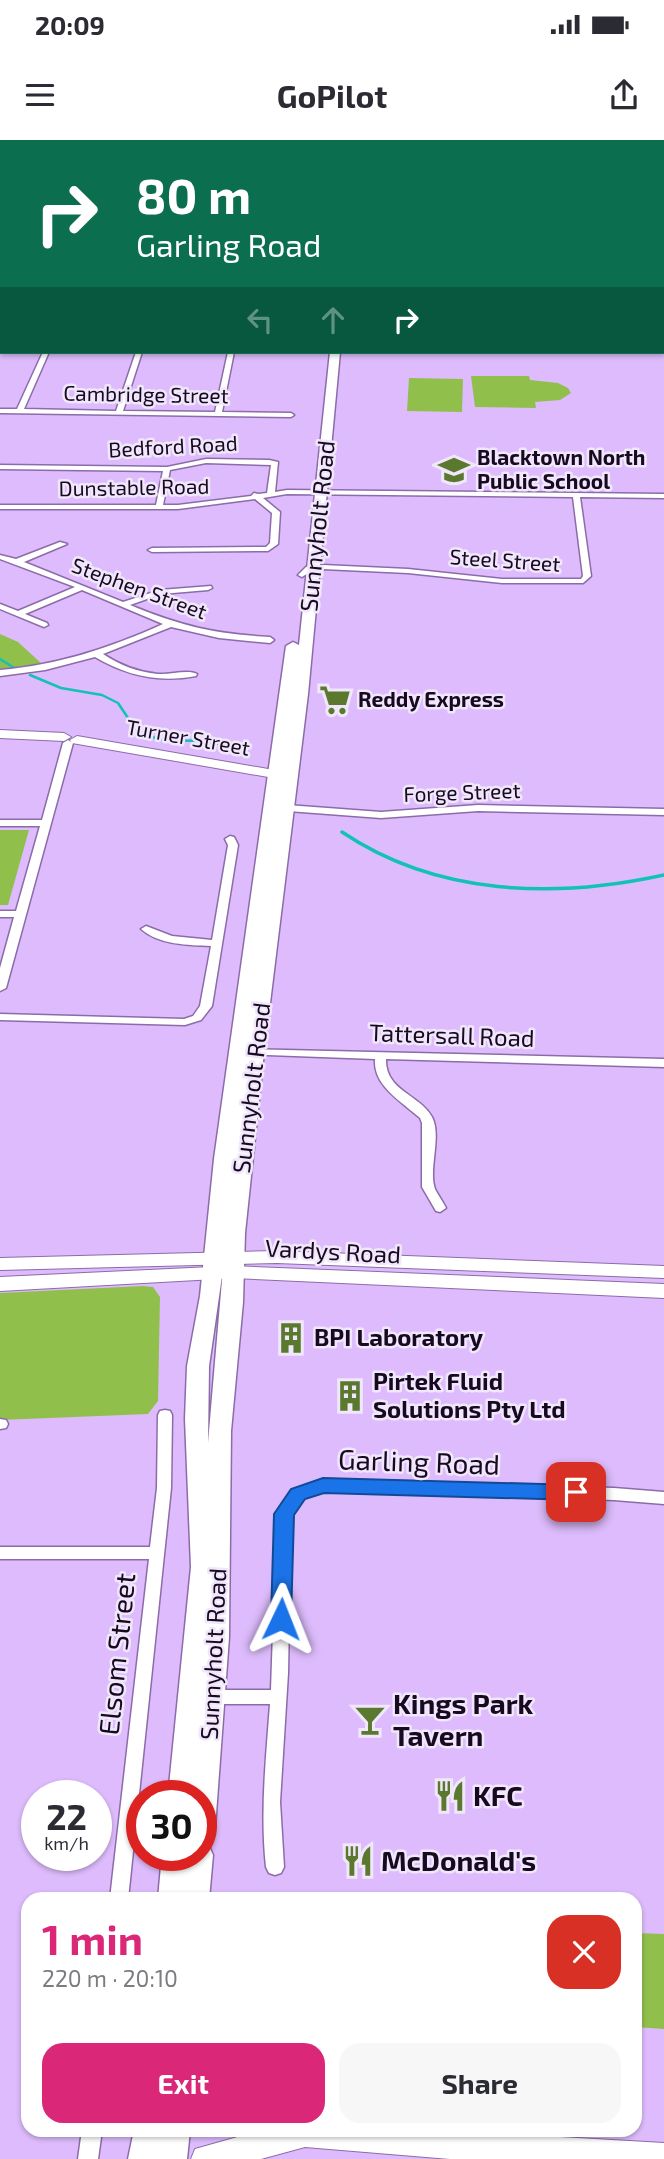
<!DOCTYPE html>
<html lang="en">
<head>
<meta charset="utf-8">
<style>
  body { margin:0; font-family:"Exo 2",sans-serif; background:#f7f7f7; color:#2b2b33; height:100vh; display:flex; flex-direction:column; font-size:26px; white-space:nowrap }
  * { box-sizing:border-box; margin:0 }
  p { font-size:23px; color:#7c7c81 }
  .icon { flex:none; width:38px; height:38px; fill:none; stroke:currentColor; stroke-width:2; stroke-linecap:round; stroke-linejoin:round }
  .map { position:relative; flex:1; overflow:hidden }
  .details { position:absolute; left:21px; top:1752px; width:621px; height:245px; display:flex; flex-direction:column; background:#fff; border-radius:21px; box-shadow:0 2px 5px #0004 }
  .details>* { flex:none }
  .banner { position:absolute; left:0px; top:0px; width:665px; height:214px; box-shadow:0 2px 5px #0004; background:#0b6e4f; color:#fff; overflow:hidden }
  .speed { position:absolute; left:21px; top:1640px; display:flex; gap:14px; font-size:35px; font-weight:700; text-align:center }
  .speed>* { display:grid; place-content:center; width:91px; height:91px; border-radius:50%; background:#fff; box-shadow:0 2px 5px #0004; line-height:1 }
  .speed small { font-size:18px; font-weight:400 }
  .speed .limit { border:10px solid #d22; background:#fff; color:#111 }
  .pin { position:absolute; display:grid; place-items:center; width:60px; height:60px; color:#fff; margin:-30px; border-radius:14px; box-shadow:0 4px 10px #0006 }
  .me { position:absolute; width:77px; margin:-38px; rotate:2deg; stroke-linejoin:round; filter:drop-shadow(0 0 5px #0008) }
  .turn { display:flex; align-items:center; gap:24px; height:147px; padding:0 21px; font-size:32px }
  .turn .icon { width:91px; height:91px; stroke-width:2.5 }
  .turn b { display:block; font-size:49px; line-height:60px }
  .lanes { display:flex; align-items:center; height:66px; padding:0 21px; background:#0003; justify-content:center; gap:35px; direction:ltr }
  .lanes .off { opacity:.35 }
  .round { display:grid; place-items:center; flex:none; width:74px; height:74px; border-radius:21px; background:#f7f7f7 }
  .summary { display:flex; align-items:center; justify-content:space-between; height:119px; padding:0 21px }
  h1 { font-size:42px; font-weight:700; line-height:52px; color:#db2777 }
  .cta { display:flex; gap:14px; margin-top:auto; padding:14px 21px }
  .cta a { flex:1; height:80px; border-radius:21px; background:#db2777; color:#fff; font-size:28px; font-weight:700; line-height:80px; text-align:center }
  .cta a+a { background:#f7f7f7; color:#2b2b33 }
  .status { display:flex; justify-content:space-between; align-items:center; height:49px; padding:0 35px; background:#fff; direction:ltr }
  .status svg { height:19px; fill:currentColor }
  header { display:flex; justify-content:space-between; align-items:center; height:91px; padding:0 21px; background:#fff; font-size:32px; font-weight:700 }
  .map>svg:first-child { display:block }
  .green { fill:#91bf4c }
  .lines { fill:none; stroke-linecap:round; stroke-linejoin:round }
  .stream-far1 { stroke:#12c2b7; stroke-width:2.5 }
  .stream { stroke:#12c2b7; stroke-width:3.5 }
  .street-casing { stroke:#8c6ca8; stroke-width:3 }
  .secondary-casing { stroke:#8c6ca8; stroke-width:2 }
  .primary-casing { stroke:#8c6ca8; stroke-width:3 }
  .street { fill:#fff; fill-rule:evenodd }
  .secondary { fill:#fff; fill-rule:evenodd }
  .primary { fill:#fff; fill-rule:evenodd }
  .rail-casing { stroke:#5a456b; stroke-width:2.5 }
  .rail { stroke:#f1e7fb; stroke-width:2; stroke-dasharray:4.5; stroke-linecap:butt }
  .route { fill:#1a73e8; stroke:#114b97; stroke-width:2 }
  .labels { text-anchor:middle; stroke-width:5; stroke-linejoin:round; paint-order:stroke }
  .far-street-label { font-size:21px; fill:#160920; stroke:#f1e7fb }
  .far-poi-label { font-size:21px; font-weight:bold; fill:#160920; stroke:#f1e7fb; text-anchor:start }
  .street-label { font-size:24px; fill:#160920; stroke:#f1e7fb }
  .poi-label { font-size:24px; font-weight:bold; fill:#160920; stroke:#f1e7fb; text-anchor:start }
  .near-street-label { font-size:28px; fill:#160920; stroke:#f1e7fb }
  .near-poi-label { font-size:28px; font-weight:bold; fill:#160920; stroke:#f1e7fb; text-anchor:start }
</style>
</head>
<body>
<div class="status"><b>20:09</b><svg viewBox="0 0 49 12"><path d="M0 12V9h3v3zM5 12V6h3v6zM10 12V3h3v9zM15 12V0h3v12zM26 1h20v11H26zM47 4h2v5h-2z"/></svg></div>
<header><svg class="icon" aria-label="menu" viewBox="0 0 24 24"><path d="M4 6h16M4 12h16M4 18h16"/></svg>GoPilot<svg class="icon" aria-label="share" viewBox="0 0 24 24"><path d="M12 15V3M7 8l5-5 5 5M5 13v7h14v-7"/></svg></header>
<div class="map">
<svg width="664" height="2019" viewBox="0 0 664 2019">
  <rect width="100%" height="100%" fill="#ddbbfc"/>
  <path class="green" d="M471,236H529L530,240L558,243L568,248L571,253L560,260L535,262L536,268L475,267Z
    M409,238L463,239L462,272L407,271Z
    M0,494L18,502L42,524L0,529Z
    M0,690H29L8,765H0Z
    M143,1146L153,1147L160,1157L158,1261L148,1274L0,1280V1153Z
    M635,1793L664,1794V1889L635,1887Z"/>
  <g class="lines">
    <path class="stream-far1" d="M0,519L16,529
      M30,535L61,548L102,555L118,563L136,590L160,600L204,601L241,608"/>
    <path class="stream" d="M342,692C437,756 555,759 664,735"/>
    <defs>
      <path id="street" d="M486,0H490V2H486Z
        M552,0H556L557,2H553Z
        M0,19H2V21H0Z
        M663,29H664V31H663Z
        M0,36H2V38H0Z
        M0,50H2V54H0Z
        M0,66H2V70H0Z
        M0,92H2V96H0Z
        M2,121V127L0,128V122Z
        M663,140H664V144H663Z
        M43,212H49L24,269L116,271L136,212H142L123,271L215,272L228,212H234L222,272L291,273L294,275L291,277L0,273V269H17Z
        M206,319L269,320L278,322L275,352L287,350L664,354V358L580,357L591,436L583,443H502L408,433L323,429L311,431L302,437L298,435L306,427L323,425L408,429L502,439H581L583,436L573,357L287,354L263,358L280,372L278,404L268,411L152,412L148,410L152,408L266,407L270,403L272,373L255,359L178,369H0V365H156L163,331L0,329V325L167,327ZM206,323L271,325L267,353L258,354L254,353L251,356L178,365H163L170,330Z
        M60,402L67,404L24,422L123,462L160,450L211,446L212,448L208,450L161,454L130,465C181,486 215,494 270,497L274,500L270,503L219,498L171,487L103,514C120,525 137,532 158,534C170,535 188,529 197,534L196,536C159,543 127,536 95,517L45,530L0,536V530C58,525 110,508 163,484L82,450L25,474L47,483L48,485L44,487L0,469V464L18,471L75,447L0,419V415L16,419Z
        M68,600L73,603L6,848L0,851V828L14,777H0V771H16L40,686H0V680H42L63,603Z
        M287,665L381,672L478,665L664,669V675L478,671L381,678L288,671L280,674L275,671Z
        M230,696L234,697L238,705L212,866L201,880L185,885L0,880V874L184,879L193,876L200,866L211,806C188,805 159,805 141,789L146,786L172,796L212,800L228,705L225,699Z
        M248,909L664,919V927L386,919C385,951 419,954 432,977C442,996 428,1029 435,1049C438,1055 443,1062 446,1068L440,1072L436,1071L422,1047V983L420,978C401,961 373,946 375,919L244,914L242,912L244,910Z
        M165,1270L170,1271L172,1275L171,1348L128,1759H110L149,1419H0V1407H150L157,1348L158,1275L160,1271Z
        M0,1279L6,1280L8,1284L6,1288L0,1289Z
        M323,1339L614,1348L664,1352V1364L614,1360L324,1351L303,1358L291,1375L288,1533L280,1662L284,1727L281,1733L275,1735L269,1733L266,1727C260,1672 266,1619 270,1564H210L204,1562L202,1557L204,1552L210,1550H271L277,1374L293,1350Z
        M82,1990H102L98,2019H78Z"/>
      <path id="secondary" d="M0,150H2V154H0Z
        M0,590L64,593L71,597L64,601L0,598Z
        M77,596L291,633L298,637L291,641L72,603L70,600Z
        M277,1111L664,1126V1138L277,1123L0,1130V1118Z
        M233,1126L664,1144V1158L233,1138L0,1151V1137Z
        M262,1990H437L664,2003V2019H450L305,2007L261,2019H191L195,2009Z"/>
      <path id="primary" d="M357,0H365L356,2Z
        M663,108H664V114H663Z
        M330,212H340L308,554L264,912L245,1093L243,1162L231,1291L229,1497L215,1688L211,1697L201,1700V1656H168L191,1427L185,1279L187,1226L200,1156L214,1019L286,506L293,502L299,505ZM223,1129L208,1303L209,1226Z
        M201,1703L209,1706L213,1715L209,1759H158L162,1715H201Z
        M134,1990H190L187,2019H128Z"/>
    </defs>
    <use href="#street" class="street-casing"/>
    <use href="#secondary" class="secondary-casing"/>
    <use href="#primary" class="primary-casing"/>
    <use href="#street" class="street"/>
    <use href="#secondary" class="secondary"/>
    <use href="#primary" class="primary"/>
    <defs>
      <path id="rail" d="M193,0L205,2
        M216,0L229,2"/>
    </defs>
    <use href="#rail" class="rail-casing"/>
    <use href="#rail" class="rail"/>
  </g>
  <path class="route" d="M323,1338L576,1345L583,1347L586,1352L583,1358L576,1360L324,1353L305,1359L294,1375L291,1479L288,1485L281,1487L274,1485L271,1479L274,1374L291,1349Z"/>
  <defs>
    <symbol id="school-bare" viewBox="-9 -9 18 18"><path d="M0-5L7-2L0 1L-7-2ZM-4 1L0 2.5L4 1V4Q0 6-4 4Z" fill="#5a782e" stroke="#f1e7fb" stroke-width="2.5" paint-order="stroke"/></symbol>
    <symbol id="supermarket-bare" viewBox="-9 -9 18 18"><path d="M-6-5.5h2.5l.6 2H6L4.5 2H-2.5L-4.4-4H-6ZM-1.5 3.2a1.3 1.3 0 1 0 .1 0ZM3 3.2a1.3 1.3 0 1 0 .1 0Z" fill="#5a782e" stroke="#f1e7fb" stroke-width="2.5" paint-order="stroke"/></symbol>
    <symbol id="building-bare" viewBox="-9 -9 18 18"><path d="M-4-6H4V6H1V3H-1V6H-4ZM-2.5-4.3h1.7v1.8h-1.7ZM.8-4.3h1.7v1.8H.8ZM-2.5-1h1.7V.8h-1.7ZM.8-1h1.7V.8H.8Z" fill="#5a782e" stroke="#f1e7fb" stroke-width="2.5" paint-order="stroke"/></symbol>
    <symbol id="bar-bare" viewBox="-9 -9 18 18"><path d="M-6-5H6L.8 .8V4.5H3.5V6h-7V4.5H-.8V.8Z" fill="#5a782e" stroke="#f1e7fb" stroke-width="2.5" paint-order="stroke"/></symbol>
    <symbol id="restaurant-bare" viewBox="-9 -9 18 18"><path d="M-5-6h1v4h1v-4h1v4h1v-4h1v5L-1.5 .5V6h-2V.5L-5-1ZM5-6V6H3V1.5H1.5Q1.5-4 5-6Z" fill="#5a782e" stroke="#f1e7fb" stroke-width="2.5" paint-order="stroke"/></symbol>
  </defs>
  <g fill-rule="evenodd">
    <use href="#school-bare" x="432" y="308" width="44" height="44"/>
    <use href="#supermarket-bare" x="313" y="538" width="44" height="44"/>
    <use href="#building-bare" x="269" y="1176" width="44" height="44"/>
    <use href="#building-bare" x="328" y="1234" width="44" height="44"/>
    <use href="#bar-bare" x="348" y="1558" width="44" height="44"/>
    <use href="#restaurant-bare" x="428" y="1634" width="44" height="44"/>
    <use href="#restaurant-bare" x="336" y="1699" width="44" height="44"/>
  </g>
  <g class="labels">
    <g class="far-street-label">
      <text transform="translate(146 255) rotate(1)" y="7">Cambridge Street</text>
      <text transform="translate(173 307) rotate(-3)" y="7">Bedford Road</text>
      <text transform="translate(134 348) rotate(-1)" y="7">Dunstable Road</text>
      <text transform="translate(505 421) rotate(4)" y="7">Steel Street</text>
      <text transform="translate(139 449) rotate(20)" y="7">Stephen Street</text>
      <text transform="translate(188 598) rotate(10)" y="7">Turner Street</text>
      <text transform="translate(462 653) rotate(-2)" y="7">Forge Street</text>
    </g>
    <g class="far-poi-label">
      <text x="477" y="325">Blacktown North<tspan x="477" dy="24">Public School</tspan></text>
      <text x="358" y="567">Reddy Express</text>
    </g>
    <g class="street-label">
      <text transform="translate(318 386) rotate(-84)" y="8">Sunnyholt Road</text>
      <text transform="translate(452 896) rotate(2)" y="8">Tattersall Road</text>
      <text transform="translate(252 948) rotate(-83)" y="8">Sunnyholt Road</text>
      <text transform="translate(333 1112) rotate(3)" y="8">Vardys Road</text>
      <text transform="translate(214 1514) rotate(-87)" y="8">Sunnyholt Road</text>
    </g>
    <g class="poi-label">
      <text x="314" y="1206">BPI Laboratory</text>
      <text x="373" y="1250">Pirtek Fluid<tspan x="373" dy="28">Solutions Pty Ltd</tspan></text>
    </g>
    <g class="near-street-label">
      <text transform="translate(419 1322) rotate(2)" y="10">Garling Road</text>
      <text transform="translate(117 1514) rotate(-84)" y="10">Elsom Street</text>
    </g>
    <g class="near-poi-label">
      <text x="393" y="1574">Kings Park<tspan x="393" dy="32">Tavern</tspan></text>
      <text x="473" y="1666">KFC</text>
      <text x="381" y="1731">McDonald's</text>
    </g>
  </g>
</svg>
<div class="speed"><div>22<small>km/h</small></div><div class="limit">30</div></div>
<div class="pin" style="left:576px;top:1352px;background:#d93025"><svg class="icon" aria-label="arrive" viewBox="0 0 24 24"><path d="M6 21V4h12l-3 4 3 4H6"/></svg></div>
<svg class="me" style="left:281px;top:1479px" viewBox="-20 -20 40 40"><path d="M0-17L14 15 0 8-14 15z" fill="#1a73e8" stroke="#fff" stroke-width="4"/></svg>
<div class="banner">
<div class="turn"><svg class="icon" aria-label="right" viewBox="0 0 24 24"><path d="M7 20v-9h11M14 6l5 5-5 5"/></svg><div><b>80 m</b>Garling Road</div></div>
<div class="lanes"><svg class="icon off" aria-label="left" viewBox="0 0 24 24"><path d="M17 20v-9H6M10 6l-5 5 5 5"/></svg><svg class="icon off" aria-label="ahead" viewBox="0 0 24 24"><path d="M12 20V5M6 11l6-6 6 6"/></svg><svg class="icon" aria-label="right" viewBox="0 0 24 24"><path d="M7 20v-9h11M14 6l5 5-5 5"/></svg></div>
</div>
<section class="details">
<div class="summary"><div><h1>1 min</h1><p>220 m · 20:10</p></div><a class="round" style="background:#d93025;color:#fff"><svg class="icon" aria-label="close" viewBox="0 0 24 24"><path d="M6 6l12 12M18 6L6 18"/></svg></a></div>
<div class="cta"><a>Exit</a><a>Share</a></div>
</section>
</div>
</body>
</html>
